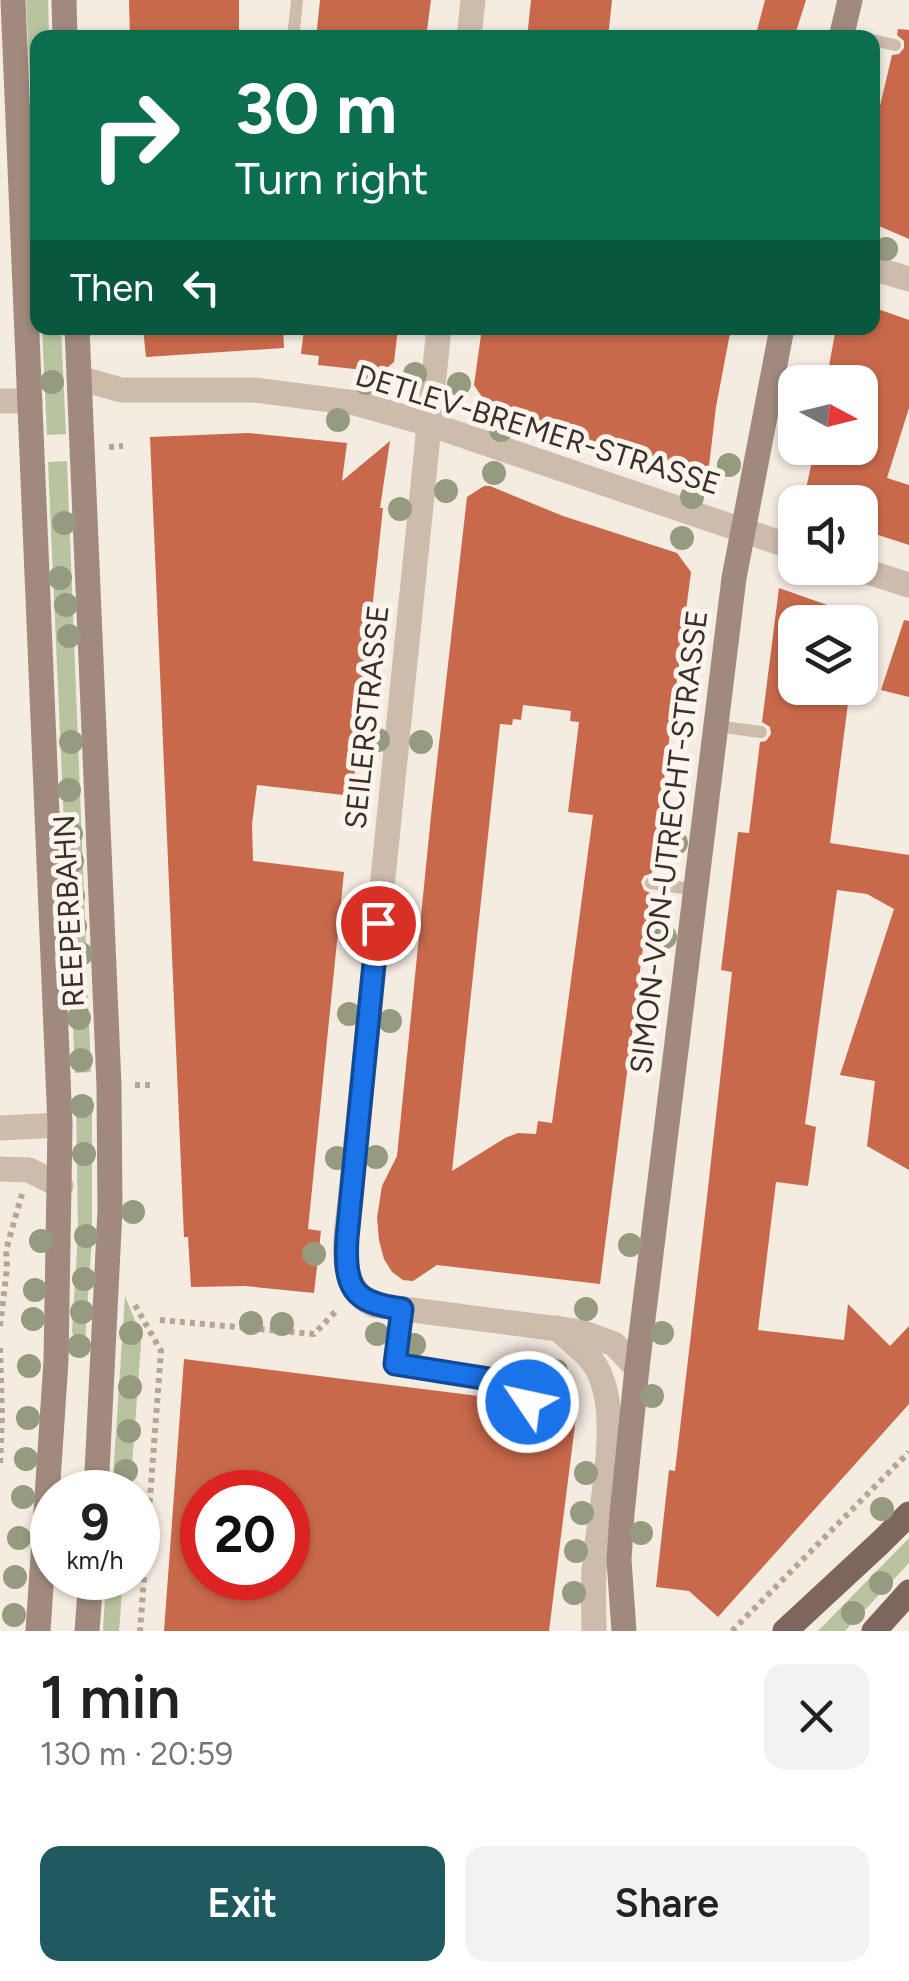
<!DOCTYPE html>
<html lang="en">
<head>
<meta charset="utf-8">
<style>
  body { margin:0; font-family:Figtree,sans-serif; background:#f2f2f2; color:#222; height:100vh; display:flex; flex-direction:column; font-size:38px; white-space:nowrap }
  * { box-sizing:border-box; margin:0 }
  p { font-size:32px; color:#767676 }
  .icon { flex:none; width:55px; height:55px; fill:none; stroke:currentColor; stroke-width:2; stroke-linecap:round; stroke-linejoin:round }
  .map { position:relative; height:1631px; overflow:hidden }
  .side { display:flex; flex-direction:column; background:#fff; flex:1 }
  .side>* { flex:none }
  .hud { position:absolute; left:30px; top:30px; width:850px; height:305px; border-radius:20px; box-shadow:0 2px 8px #0004; background:#0b6e4f; color:#fff; overflow:hidden }
  .needle { width:65px; rotate:97deg }
  .buttons { position:absolute; left:778px; top:365px; display:grid; gap:20px }
  .buttons a { display:grid; place-items:center; width:100px; height:100px; border-radius:20px; background:#fff; box-shadow:0 2px 8px #0004; font-size:50px }
  .speed { position:absolute; left:30px; top:1470px; display:flex; gap:20px; font-size:50px; font-weight:700; text-align:center }
  .speed>* { display:grid; place-content:center; width:130px; height:130px; border-radius:50%; background:#fff; box-shadow:0 2px 8px #0004; line-height:1 }
  .speed small { font-size:25px; font-weight:400 }
  .speed .limit { border:15px solid #d22; background:#fff; color:#111 }
  .pin { position:absolute; display:grid; place-items:center; width:85px; height:85px; color:#fff; margin:-42px; border:5px solid #fff; border-radius:50%; box-shadow:0 2px 10px #0007 }
  .me { position:absolute; width:110px; margin:-55px; rotate:304deg; stroke-linejoin:round; filter:drop-shadow(0 0 8px #0008) }
  .turn { display:flex; align-items:center; gap:35px; height:210px; padding:0 40px; font-size:45px }
  .turn .icon { width:130px; height:130px; stroke-width:2.5 }
  .turn b { display:block; font-size:70px; line-height:85px }
  .then { display:flex; align-items:center; height:95px; padding:0 40px; background:#0003; gap:20px; font-size:38px }
  .round { display:grid; place-items:center; flex:none; width:105px; height:105px; border-radius:20px; background:#f2f2f2 }
  .headline { display:flex; align-items:center; justify-content:space-between; height:170px; padding:0 40px }
  h1 { font-size:60px; font-weight:600; line-height:75px }
  .action { display:flex; gap:20px; margin-top:auto; padding:20px 40px }
  .action a { flex:1; height:115px; border-radius:20px; background:#1f5a5e; color:#fff; font-size:40px; font-weight:600; line-height:115px; text-align:center }
  .action a+a { background:#f2f2f2; color:#222 }
  .map>svg:first-child { display:block }
  .green { fill:#b8c4a0 }
  .building { fill:#c8694b; fill-rule:evenodd }
  .lines { fill:none; stroke-linecap:round; stroke-linejoin:round }
  .path { stroke:#b9a596; stroke-width:6; stroke-dasharray:5 5; stroke-linecap:butt }
  .service { stroke:#cdbbac; stroke-width:12 }
  .minor { stroke:#cdbbac; stroke-width:25 }
  .secondary { stroke:#a18a7d; stroke-width:25 }
  .primary { stroke:#7d675c; stroke-width:25 }
  .tree { fill:#969b7f }
  .route-casing { stroke:#114b97; stroke-width:25 }
  .route { stroke:#1a73e8; stroke-width:18 }
  .labels { text-anchor:middle; stroke-width:10; stroke-linejoin:round; paint-order:stroke }
  .street-label { font-size:30px; fill:#3b302b; stroke:#fbf5ee }
</style>
</head>
<body>
<div class="map">
<svg width="909" height="1631" viewBox="0 0 909 1631">
  <rect width="100%" height="100%" fill="#f4ebe1"/>
  <path class="green" d="M26,0H48L49,37L38,38L37,228Z
    M42,328H61L66,434L47,435Z
    M67,461L91,1072L75,1073L48,462Z
    M92,1097V1238L84,1357H78L72,1331L78,1234L76,1098Z
    M125,1296L141,1335V1344L130,1492H112Z
    M909,1538V1563L845,1631H818Z
    M106,1578H123L119,1631H103Z"/>
  <path class="building" d="M129,0H239V38H130Z
    M320,0H431L426,38H316Z
    M531,0H612L608,38H527Z
    M765,0H806L794,38H755Z
    M898,29L909,30V239L872,223V140L892,55L899,54L904,48V41L897,35Z
    M872,307L909,320V408L887,478L909,485V545L860,529V502H803L815,448H860V382H826L836,328H872Z
    M143,328H283L284,348L146,357Z
    M304,328H398L394,362L382,372L318,365L319,356L301,354Z
    M482,328H731L716,407L709,466H702L688,475L530,418L529,424L494,415L474,385Z
    M248,433L347,443L342,481L390,441L380,508H383L352,796L257,785L252,824L253,861L344,872L308,1229L321,1231L314,1293L245,1286L191,1287L188,1237H184L150,437Z
    M484,486H490L563,516L677,553L691,572L652,873L644,876L641,882L644,890L650,893L600,1284L437,1265L413,1281L403,1280L392,1272L384,1259L379,1240L377,1218L382,1186L397,1156L432,806L467,497ZM523,705L571,711L570,721L579,722L568,812L593,815L552,1123L538,1121L536,1134L518,1133L505,1138L452,1171L500,724L512,725L513,719L521,720Z
    M779,588L867,619V622H795V688H850L830,843L909,855V1170L867,1146L875,1081L840,1075L894,909L867,894L837,890L805,1124L816,1127L808,1186L776,1182L758,1330L844,1340L848,1304L890,1346L909,1326V1404L718,1617L689,1591L656,1587L669,1470L675,1471L706,1206L732,972L721,970L738,832L749,833L760,742L766,741L771,734L770,727L762,722Z
    M904,620L909,621V697L881,690Z
    M184,1359L518,1401L521,1409L527,1412L535,1409L538,1404L577,1409L549,1631H164ZM202,1492H288V1578H202Z"/>
  <g class="lines">
    <path class="path" d="M109,447L123,446
      M135,1085H150
      M135,1305L161,1351L140,1631
      M160,1320L314,1334L338,1309
      M0,1326L7,1268L6,1250L22,1194
      M0,1348L2,1416L0,1464
      M732,1631L909,1452"/>
    <path class="service" d="M293,38L297,0
      M872,40L895,45
      M716,726L761,732
      M651,883L696,890
      M402,1309L395,1364L520,1384C529,1388 530,1392 528,1402"/>
    <path class="minor" d="M469,38L473,0
      M872,268L909,279
      M439,328L351,1192C348,1228 332,1286 374,1305L581,1332L614,1344L637,1368
      M79,378L121,390H254L355,403L429,424L795,548
      M0,401H30
      M855,568L909,585
      M0,1128L60,1125
      M0,1169L29,1170L61,1186
      M557,1328C568,1339 583,1349 592,1361C626,1405 600,1507 595,1560C592,1584 594,1608 594,1631"/>
    <path class="secondary" d="M13,0L60,1125L56,1361L38,1631
      M64,0L65,38
      M841,38L850,0
      M77,328L109,1086L110,1210L96,1492
      M87,1631L91,1578
      M624,1631L619,1560L622,1514L637,1368L734,578L782,328"/>
    <path class="primary" d="M785,1631L881,1542L909,1514
      M874,1631L909,1592"/>
  </g>
  <g class="tree">
    <circle cx="886" cy="249" r="12"/>
    <circle cx="415" cy="374" r="12"/>
    <circle cx="52" cy="382" r="12"/>
    <circle cx="366" cy="383" r="12"/>
    <circle cx="459" cy="384" r="12"/>
    <circle cx="338" cy="420" r="12"/>
    <circle cx="501" cy="430" r="12"/>
    <circle cx="729" cy="465" r="12"/>
    <circle cx="494" cy="473" r="12"/>
    <circle cx="446" cy="491" r="12"/>
    <circle cx="692" cy="497" r="12"/>
    <circle cx="400" cy="509" r="12"/>
    <circle cx="64" cy="523" r="12"/>
    <circle cx="682" cy="538" r="12"/>
    <circle cx="60" cy="578" r="12"/>
    <circle cx="66" cy="605" r="12"/>
    <circle cx="69" cy="636" r="12"/>
    <circle cx="378" cy="740" r="12"/>
    <circle cx="71" cy="742" r="12"/>
    <circle cx="421" cy="742" r="12"/>
    <circle cx="69" cy="790" r="12"/>
    <circle cx="71" cy="834" r="12"/>
    <circle cx="676" cy="843" r="12"/>
    <circle cx="72" cy="861" r="12"/>
    <circle cx="73" cy="896" r="12"/>
    <circle cx="75" cy="926" r="12"/>
    <circle cx="665" cy="937" r="12"/>
    <circle cx="81" cy="954" r="12"/>
    <circle cx="349" cy="1014" r="12"/>
    <circle cx="79" cy="1018" r="12"/>
    <circle cx="390" cy="1021" r="12"/>
    <circle cx="81" cy="1060" r="12"/>
    <circle cx="82" cy="1106" r="12"/>
    <circle cx="84" cy="1154" r="12"/>
    <circle cx="376" cy="1157" r="12"/>
    <circle cx="337" cy="1158" r="12"/>
    <circle cx="133" cy="1212" r="12"/>
    <circle cx="86" cy="1236" r="12"/>
    <circle cx="41" cy="1241" r="12"/>
    <circle cx="630" cy="1245" r="12"/>
    <circle cx="314" cy="1254" r="12"/>
    <circle cx="84" cy="1279" r="12"/>
    <circle cx="35" cy="1290" r="12"/>
    <circle cx="586" cy="1309" r="12"/>
    <circle cx="82" cy="1312" r="12"/>
    <circle cx="33" cy="1319" r="12"/>
    <circle cx="251" cy="1323" r="12"/>
    <circle cx="282" cy="1324" r="12"/>
    <circle cx="131" cy="1333" r="12"/>
    <circle cx="662" cy="1333" r="12"/>
    <circle cx="377" cy="1334" r="12"/>
    <circle cx="414" cy="1345" r="12"/>
    <circle cx="79" cy="1346" r="12"/>
    <circle cx="29" cy="1366" r="12"/>
    <circle cx="556" cy="1371" r="12"/>
    <circle cx="130" cy="1387" r="12"/>
    <circle cx="652" cy="1396" r="12"/>
    <circle cx="28" cy="1418" r="12"/>
    <circle cx="129" cy="1431" r="12"/>
    <circle cx="26" cy="1459" r="12"/>
    <circle cx="126" cy="1471" r="12"/>
    <circle cx="586" cy="1473" r="12"/>
    <circle cx="23" cy="1497" r="12"/>
    <circle cx="882" cy="1509" r="12"/>
    <circle cx="582" cy="1513" r="12"/>
    <circle cx="641" cy="1533" r="12"/>
    <circle cx="19" cy="1538" r="12"/>
    <circle cx="576" cy="1551" r="12"/>
    <circle cx="15" cy="1577" r="12"/>
    <circle cx="881" cy="1583" r="12"/>
    <circle cx="574" cy="1593" r="12"/>
    <circle cx="853" cy="1613" r="12"/>
    <circle cx="14" cy="1615" r="12"/>
  </g>
  <g class="lines">
    <defs>
      <path id="route" d="M378,923L347,1238C344,1287 352,1303 402,1309L395,1364L520,1384C529,1388 530,1392 528,1402"/>
    </defs>
    <use href="#route" class="route-casing"/>
    <use href="#route" class="route"/>
  </g>
  <g class="labels">
    <g class="street-label">
      <text transform="translate(538 430) rotate(17)" y="10">DETLEV-BREMER-STRASSE</text>
      <text transform="translate(367 717) rotate(-84)" y="10">SEILERSTRASSE</text>
      <text transform="translate(669 842) rotate(-83)" y="10">SIMON-VON-UTRECHT-STRASSE</text>
      <text transform="translate(69 911) rotate(-93)" y="10">REEPERBAHN</text>
    </g>
  </g>
</svg>
<div class="buttons">
<a><svg class="needle" viewBox="-14 -14 28 28"><path d="M0-13l5 13h-10z" fill="#e53935"/><path d="M0 13l5-13h-10z" fill="#767676"/></svg></a>
<a><svg class="icon" aria-label="sound" viewBox="0 0 24 24"><path d="M4 9h4l5-4v14l-5-4H4zM17 9q2 3 0 6"/></svg></a>
<a><svg class="icon" aria-label="layers" viewBox="0 0 24 24"><path d="M12 4l9 5-9 5-9-5zM3 14l9 5 9-5"/></svg></a>
</div>
<div class="speed"><div>9<small>km/h</small></div><div class="limit">20</div></div>
<div class="pin" style="left:378px;top:923px;background:#d93025"><svg class="icon" aria-label="arrive" viewBox="0 0 24 24"><path d="M6 21V4h12l-3 4 3 4H6"/></svg></div>
<svg class="me" style="left:528px;top:1402px" viewBox="-20 -20 40 40"><circle r="17" fill="#1a73e8" stroke="#fff" stroke-width="3"/><path d="M0-11L8 9 0 5-8 9z" fill="#fff"/></svg>
<div class="hud">
<div class="turn"><svg class="icon" aria-label="right" viewBox="0 0 24 24"><path d="M7 20v-9h11M14 6l5 5-5 5"/></svg><div><b>30 m</b>Turn right</div></div>
<div class="then">Then<svg class="icon" aria-label="left" viewBox="0 0 24 24"><path d="M17 20v-9H6M10 6l-5 5 5 5"/></svg></div>
</div>
</div>
<section class="side">
<div class="headline"><div><h1>1 min</h1><p>130 m · 20:59</p></div><a class="round"><svg class="icon" aria-label="close" viewBox="0 0 24 24"><path d="M6 6l12 12M18 6L6 18"/></svg></a></div>
<div class="action"><a>Exit</a><a>Share</a></div>
</section>
</body>
</html>
